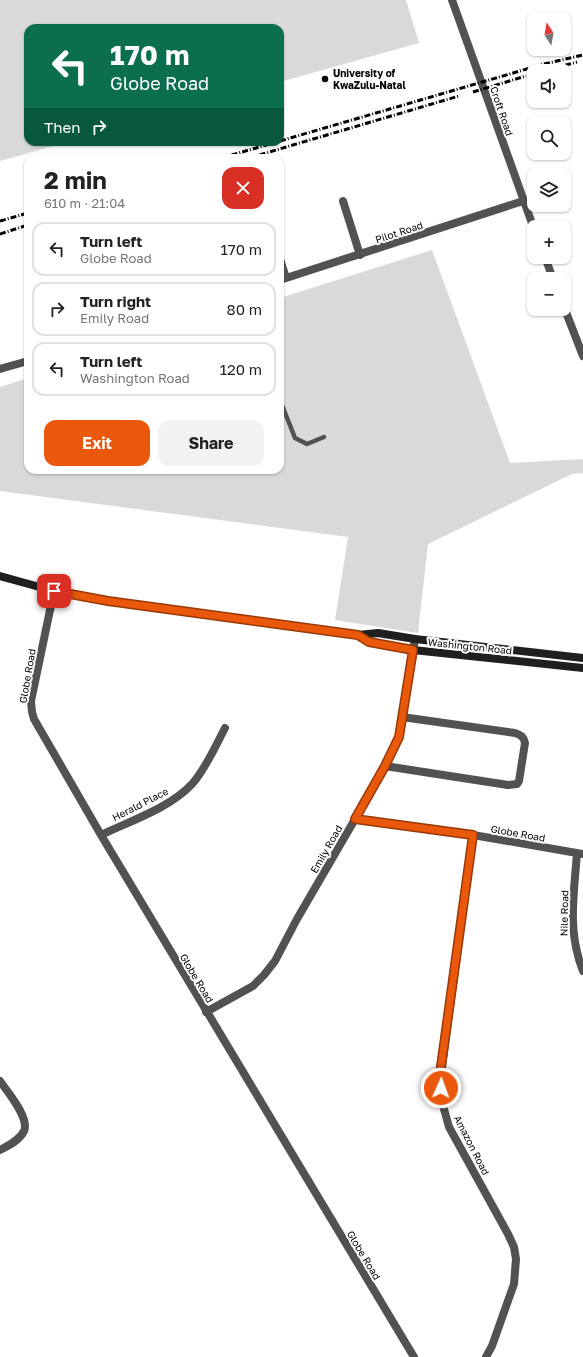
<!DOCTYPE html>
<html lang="en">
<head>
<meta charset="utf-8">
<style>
  body { margin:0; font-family:"Golos Text",sans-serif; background:#f2f2f2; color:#222; height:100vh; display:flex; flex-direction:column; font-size:15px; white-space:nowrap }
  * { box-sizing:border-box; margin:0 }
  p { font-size:13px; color:#767676 }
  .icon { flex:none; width:22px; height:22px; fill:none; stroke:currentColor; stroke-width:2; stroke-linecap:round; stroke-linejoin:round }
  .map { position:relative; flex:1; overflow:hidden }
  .panel { position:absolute; left:24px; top:154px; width:260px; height:320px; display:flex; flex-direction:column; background:#fff; border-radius:12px; box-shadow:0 1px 3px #0004 }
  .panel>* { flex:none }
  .hud { position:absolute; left:24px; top:24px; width:260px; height:122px; border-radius:12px; box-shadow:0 1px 3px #0004; background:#0b6e4f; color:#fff; overflow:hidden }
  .needle { width:26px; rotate:349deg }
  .controls { position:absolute; left:527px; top:12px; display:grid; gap:8px }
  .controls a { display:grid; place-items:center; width:44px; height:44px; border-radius:8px; background:#fff; box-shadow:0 1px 3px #0004; font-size:20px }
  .pin { position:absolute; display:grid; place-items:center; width:34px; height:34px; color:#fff; margin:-17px; border-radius:8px; box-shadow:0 2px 6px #0006 }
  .me { position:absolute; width:44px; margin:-22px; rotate:2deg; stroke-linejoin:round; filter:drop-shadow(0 0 3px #0008) }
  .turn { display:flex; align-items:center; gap:14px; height:84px; padding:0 20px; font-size:18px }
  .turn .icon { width:52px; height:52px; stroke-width:2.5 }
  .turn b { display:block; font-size:28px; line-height:34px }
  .then { display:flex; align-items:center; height:38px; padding:0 20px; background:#0003; gap:8px; font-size:15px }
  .round { display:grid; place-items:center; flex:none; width:42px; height:42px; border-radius:12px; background:#f2f2f2 }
  .overview { display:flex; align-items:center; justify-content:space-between; height:68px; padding:0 20px }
  h1 { font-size:24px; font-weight:700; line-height:30px }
  .primary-button { display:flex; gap:8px; margin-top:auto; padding:8px 20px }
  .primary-button a { flex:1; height:46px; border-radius:12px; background:#ea580c; color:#fff; font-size:16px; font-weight:700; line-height:46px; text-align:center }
  .primary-button a+a { background:#f2f2f2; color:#222 }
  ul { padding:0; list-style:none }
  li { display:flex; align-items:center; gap:12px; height:54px; margin:0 8px 6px; padding:0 12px; border:2px solid #e0e0e0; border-radius:12px }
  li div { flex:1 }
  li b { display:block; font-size:15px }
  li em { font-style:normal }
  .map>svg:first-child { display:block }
  .green { fill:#d9d9d9 }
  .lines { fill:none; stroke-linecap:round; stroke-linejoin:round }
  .lane { stroke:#525252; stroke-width:4.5 }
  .street { stroke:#525252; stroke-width:8 }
  .secondary { stroke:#1f1f1f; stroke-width:8 }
  .rail { stroke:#000; stroke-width:3; stroke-dasharray:6 2 1 2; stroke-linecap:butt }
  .route-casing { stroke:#983908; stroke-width:10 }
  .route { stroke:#ea580c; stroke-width:7 }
  .poi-dot { fill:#000; stroke:#fff; stroke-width:1.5 }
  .labels { text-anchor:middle; stroke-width:4; stroke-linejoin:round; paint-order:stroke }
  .poi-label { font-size:10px; font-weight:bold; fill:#000; stroke:#fff; text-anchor:start }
  .street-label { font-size:10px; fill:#000; stroke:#fff }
</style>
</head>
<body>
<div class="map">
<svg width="583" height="1357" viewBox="0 0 583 1357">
  <rect width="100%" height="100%" fill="#fff"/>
  <path class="green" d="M0,0H406L419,43L280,82V28H28V142H68L0,161Z
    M432,250L510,463L583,459V473L572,474L428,544L418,633L335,620L348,537L0,491V387L28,378V470H280V298Z"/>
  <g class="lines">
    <path class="lane" d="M280,400L295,438L307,444L324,437"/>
    <path class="street" d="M452,0L534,229
      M343,201L360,255
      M545,257L553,279
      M280,259L286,278
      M280,280L523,201
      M564,307L583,356
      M0,369L28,361
      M54,591L31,701L32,712L34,719L101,835L414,1357
      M385,766L508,785L517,784L519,781L525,743C524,737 521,735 515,733L402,717
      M355,819L473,835L583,854
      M101,835C130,821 170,808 192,784C205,770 216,745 225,728
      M473,835L441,1074L442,1102L449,1127L508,1234L514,1247L516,1259L514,1284L492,1346L486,1357
      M577,853C574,894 567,931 583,971
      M206,1012L253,986L264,975L275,961L297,919L383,771L399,737L415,639
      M0,1081C7,1091 30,1118 24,1131C20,1140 8,1146 0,1150"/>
    <path class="secondary" d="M0,576L54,591L108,601L358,635L378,633L415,639L583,658
      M358,635L369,642L413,650L583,668"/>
    <path class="rail" d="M544,71L577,62
      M473,92L526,76
      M280,141L544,64L583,55
      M221,158L277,142
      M249,158L459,96
      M0,221L28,213
      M0,234L28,225"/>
  </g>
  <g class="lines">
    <defs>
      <path id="route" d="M54,591L108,601L358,635L369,642L413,650L399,737L385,766L355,819L473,835L440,1074L441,1088"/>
    </defs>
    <use href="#route" class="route-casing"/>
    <use href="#route" class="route"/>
  </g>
  <circle class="poi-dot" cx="325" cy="79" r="4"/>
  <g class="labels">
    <g class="poi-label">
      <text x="333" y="77">University of<tspan x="333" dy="12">KwaZulu-Natal</tspan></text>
    </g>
    <g class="street-label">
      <text transform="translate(502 111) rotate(71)" y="4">Croft Road</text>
      <text transform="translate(399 232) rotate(-18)" y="4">Pilot Road</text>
      <text transform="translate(470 646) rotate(6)" y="4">Washington Road</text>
      <text transform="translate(27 676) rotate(-80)" y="4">Globe Road</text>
      <text transform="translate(140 804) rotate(-27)" y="4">Herald Place</text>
      <text transform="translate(518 833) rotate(10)" y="4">Globe Road</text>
      <text transform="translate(326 849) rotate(-60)" y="4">Emily Road</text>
      <text transform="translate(564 913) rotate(-89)" y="4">Nile Road</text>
      <text transform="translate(197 978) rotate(59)" y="4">Globe Road</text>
      <text transform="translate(472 1145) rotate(63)" y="4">Amazon Road</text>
      <text transform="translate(364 1255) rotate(59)" y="4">Globe Road</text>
    </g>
  </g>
</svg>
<div class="controls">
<a><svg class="needle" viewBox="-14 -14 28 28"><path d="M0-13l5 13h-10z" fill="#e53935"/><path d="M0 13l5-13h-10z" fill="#767676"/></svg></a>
<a><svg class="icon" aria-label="sound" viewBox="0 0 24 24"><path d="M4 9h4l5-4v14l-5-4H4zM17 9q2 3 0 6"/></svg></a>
<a><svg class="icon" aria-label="search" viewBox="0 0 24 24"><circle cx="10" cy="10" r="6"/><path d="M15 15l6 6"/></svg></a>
<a><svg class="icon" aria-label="layers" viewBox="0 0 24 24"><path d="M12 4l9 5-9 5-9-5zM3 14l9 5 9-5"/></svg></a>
<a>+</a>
<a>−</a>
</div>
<div class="pin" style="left:54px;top:591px;background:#d93025"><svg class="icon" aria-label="arrive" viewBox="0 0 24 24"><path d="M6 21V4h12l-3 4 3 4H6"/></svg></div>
<svg class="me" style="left:441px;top:1088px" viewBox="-20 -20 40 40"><circle r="17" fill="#ea580c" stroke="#fff" stroke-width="3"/><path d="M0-11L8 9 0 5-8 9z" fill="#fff"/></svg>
<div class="hud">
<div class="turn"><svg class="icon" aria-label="left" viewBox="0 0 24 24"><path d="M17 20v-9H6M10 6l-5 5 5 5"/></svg><div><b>170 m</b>Globe Road</div></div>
<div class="then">Then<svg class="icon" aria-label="right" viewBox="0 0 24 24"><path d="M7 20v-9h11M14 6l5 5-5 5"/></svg></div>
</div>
<section class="panel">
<div class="overview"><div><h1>2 min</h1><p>610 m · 21:04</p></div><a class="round" style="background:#d93025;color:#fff"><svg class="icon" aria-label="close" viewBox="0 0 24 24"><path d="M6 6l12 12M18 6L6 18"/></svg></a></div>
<ul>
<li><svg class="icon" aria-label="left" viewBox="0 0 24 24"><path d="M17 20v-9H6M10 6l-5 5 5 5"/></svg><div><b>Turn left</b><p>Globe Road</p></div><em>170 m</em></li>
<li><svg class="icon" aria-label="right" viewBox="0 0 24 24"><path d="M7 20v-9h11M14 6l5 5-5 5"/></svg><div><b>Turn right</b><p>Emily Road</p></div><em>80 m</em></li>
<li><svg class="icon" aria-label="left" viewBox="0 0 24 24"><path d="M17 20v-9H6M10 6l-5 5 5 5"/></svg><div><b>Turn left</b><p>Washington Road</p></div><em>120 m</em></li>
</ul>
<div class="primary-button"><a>Exit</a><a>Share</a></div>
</section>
</div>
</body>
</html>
